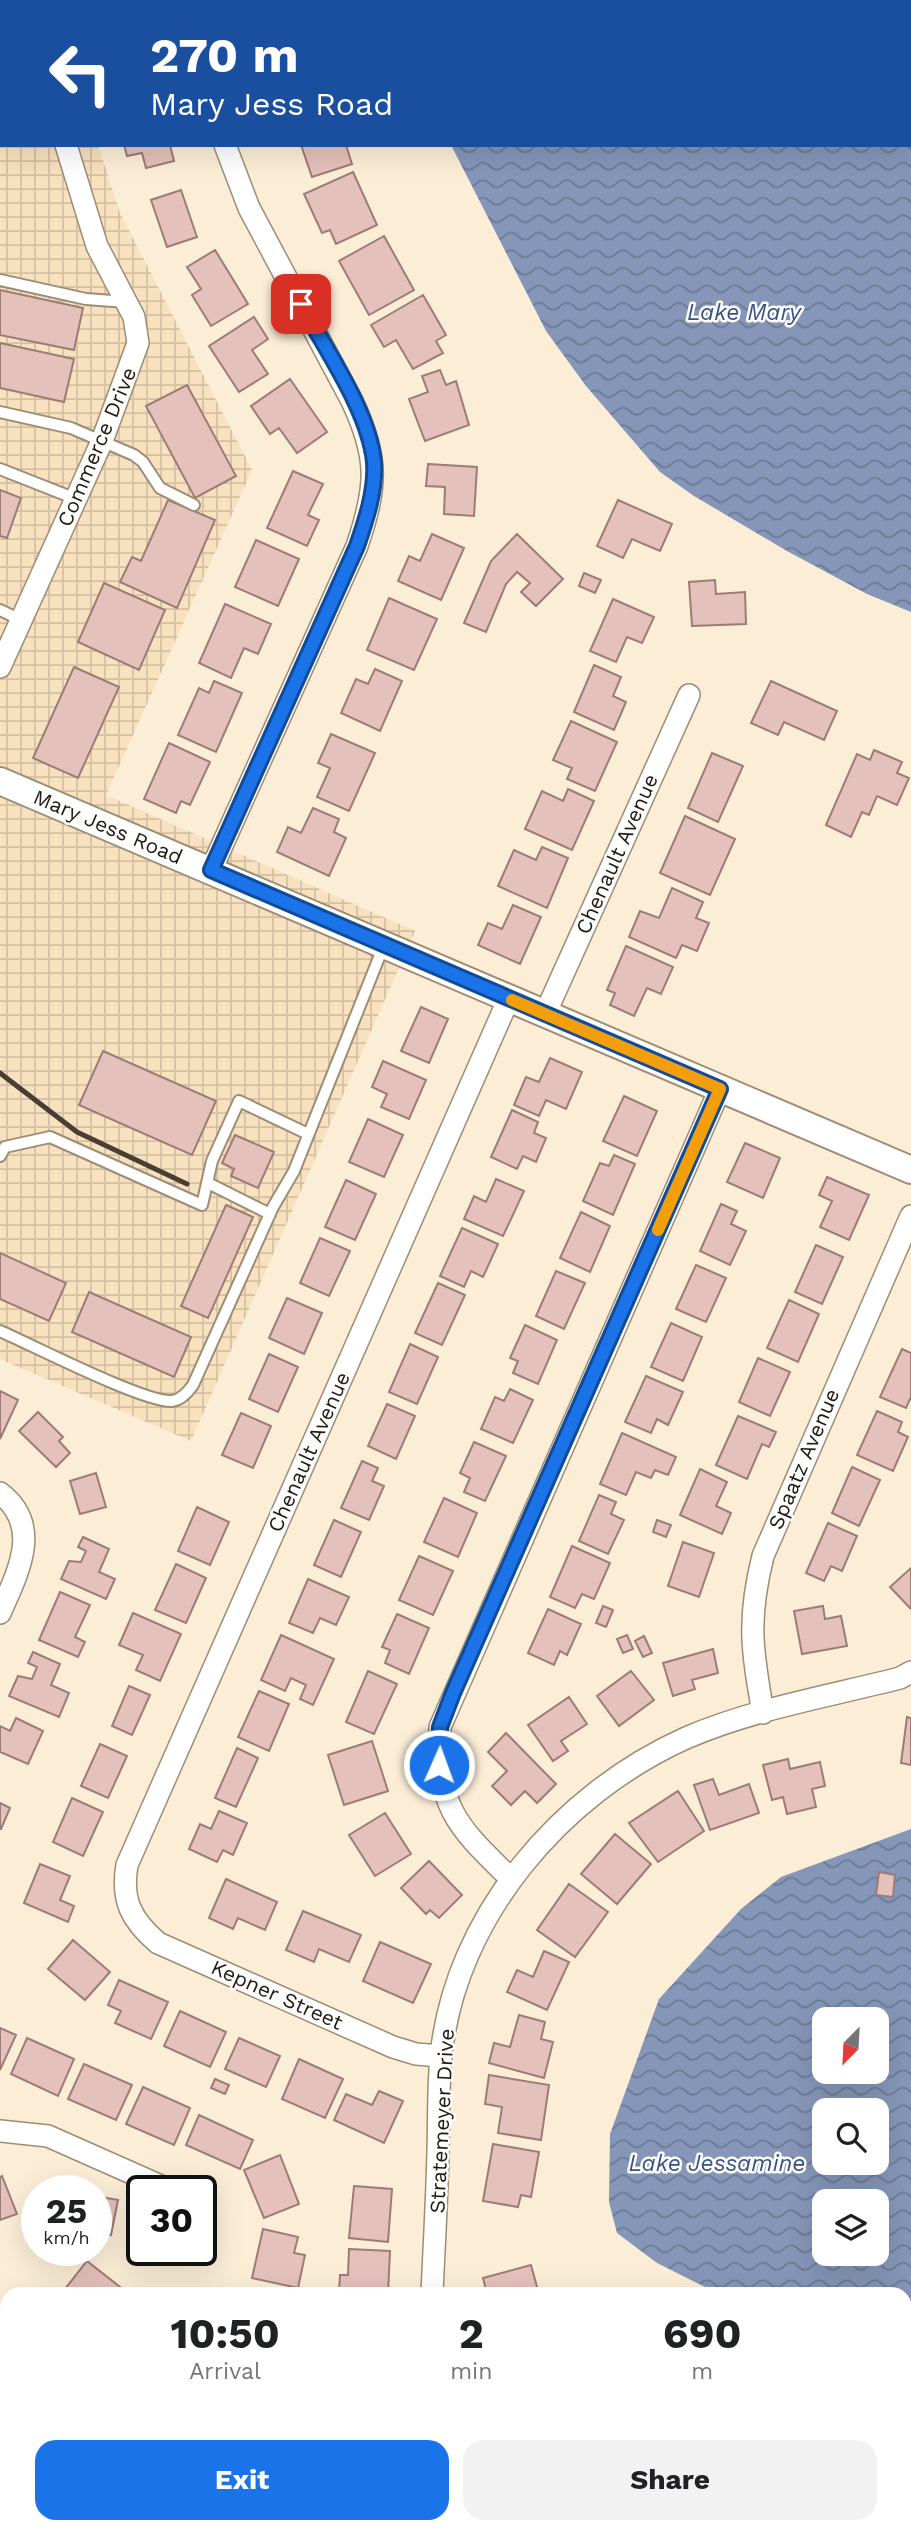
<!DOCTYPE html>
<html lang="en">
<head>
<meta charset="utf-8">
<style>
  body { margin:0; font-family:"Work Sans",sans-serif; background:#f2f2f2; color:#202124; height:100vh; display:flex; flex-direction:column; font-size:26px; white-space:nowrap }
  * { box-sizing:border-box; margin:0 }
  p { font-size:23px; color:#757577 }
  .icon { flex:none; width:38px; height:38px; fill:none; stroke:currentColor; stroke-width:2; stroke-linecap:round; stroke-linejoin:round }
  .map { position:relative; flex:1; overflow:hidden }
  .drawer { position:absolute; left:0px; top:2287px; width:912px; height:247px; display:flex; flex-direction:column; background:#fff; border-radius:21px 21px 0 0; box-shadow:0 7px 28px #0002 }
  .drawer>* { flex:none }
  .banner { position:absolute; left:0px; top:0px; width:912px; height:147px; box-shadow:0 7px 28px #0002; background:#1a4fa0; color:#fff; overflow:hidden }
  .needle { width:46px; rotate:204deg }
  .controls { position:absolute; left:812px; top:2007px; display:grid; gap:14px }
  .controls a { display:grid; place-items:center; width:77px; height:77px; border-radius:14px; background:#fff; box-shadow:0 7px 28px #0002; font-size:35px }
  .speed { position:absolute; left:21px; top:2175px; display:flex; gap:14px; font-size:35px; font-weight:700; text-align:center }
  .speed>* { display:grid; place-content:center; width:91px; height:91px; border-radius:50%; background:#fff; box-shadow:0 7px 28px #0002; line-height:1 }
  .speed small { font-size:18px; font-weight:400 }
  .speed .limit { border:4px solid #111; border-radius:10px; background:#fff; color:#111 }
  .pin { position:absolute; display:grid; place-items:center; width:60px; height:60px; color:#fff; margin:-30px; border-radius:14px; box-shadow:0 4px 10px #0006 }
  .me { position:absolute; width:77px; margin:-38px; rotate:2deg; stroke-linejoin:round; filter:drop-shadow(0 0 5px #0008) }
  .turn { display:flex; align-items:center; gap:24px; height:147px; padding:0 35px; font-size:32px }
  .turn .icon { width:91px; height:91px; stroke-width:2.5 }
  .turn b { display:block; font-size:49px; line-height:60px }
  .eta { display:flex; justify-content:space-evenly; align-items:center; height:119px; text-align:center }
  .eta b { font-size:42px; font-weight:700; line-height:49px }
  .cta { display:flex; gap:14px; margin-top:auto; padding:14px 35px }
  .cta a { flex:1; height:80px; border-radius:21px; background:#1a73e8; color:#fff; font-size:28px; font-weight:700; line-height:80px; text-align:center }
  .cta a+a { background:#f2f2f2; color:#202124 }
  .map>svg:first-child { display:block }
  .industrial { fill:url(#industrial-grid) }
  .water { fill:url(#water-waves); fill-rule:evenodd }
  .building { fill:#e4c1ba; stroke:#9c7c76; stroke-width:2 }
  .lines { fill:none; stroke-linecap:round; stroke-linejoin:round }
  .service-casing { stroke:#9e8d74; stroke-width:14 }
  .minor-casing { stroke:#9e8d74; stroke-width:24 }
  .tertiary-casing { stroke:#9e8d74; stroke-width:30 }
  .service { stroke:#fff; stroke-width:10 }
  .minor { stroke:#fff; stroke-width:21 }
  .tertiary { stroke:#fff; stroke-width:26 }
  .rail { stroke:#473f32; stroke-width:5 }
  .route-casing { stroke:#114b97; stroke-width:18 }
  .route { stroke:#1a73e8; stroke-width:12 }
  .slow { stroke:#f59e0b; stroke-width:12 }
  .labels { text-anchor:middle; stroke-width:5; stroke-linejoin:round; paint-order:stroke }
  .street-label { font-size:21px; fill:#211a10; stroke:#fdfdfd }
  .water-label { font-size:23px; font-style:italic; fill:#3a5181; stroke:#fdfdfd }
</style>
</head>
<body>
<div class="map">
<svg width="911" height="2533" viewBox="0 0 911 2533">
  <defs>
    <pattern id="industrial-grid" width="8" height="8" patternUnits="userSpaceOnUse" patternTransform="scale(1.75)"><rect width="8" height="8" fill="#f8e1bf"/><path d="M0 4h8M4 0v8" fill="none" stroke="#d4c0a3"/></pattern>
    <pattern id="water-waves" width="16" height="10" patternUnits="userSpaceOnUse" patternTransform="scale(1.75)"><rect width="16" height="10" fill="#8596b8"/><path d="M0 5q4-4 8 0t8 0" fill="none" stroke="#6c7a94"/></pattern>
  </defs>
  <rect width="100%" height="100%" fill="#fcedd7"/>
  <path class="industrial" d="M0,0L72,2H2V145H98L120,213L252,470L106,795L415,931L191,1441L0,1359Z"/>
  <path class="water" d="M398,0H911V612L867,594L787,551L694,496L660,472L586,386L546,331L451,145H910V2Z
    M911,1829V2377L905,2375V2294H719L657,2263L617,2233L609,2202L610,2134L659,1999L741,1909L781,1877ZM824,2020H877V2072H824ZM824,2110H877V2163H824ZM824,2202H877V2254H824Z"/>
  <path class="building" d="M124,145H170L174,161L146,168L142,153L127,156Z
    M301,145H346L352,164L312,177Z
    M353,172L377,225L336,244L330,230L322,233L304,194Z
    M181,190L197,237L167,247L151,200Z
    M384,236L414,290L369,315L339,261Z
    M215,250L248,304L211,326L192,295L201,289L187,267Z
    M0,290L83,308L74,350L0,335Z
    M423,295L446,335L436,341L443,353L413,369L396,340L384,347L371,325Z
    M254,317L268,339L252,350L268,374L239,392L209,346Z
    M0,343L74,359L64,402L0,388Z
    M440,370L446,385L456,381L469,425L425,441L409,399L428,392L422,376Z
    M290,379L327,432L297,453L279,428L270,434L251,406Z
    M187,385L236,476L195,498L146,406Z
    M428,464L477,467L474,516L444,514L445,487L426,486Z
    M293,471L323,484L308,515L319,520L307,546L267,528Z
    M0,490L21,498L7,538L0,536Z
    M168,500L215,520L177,608L120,582L132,557L141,561Z
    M618,500L672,524L660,551L632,539L623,558L597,546Z
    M432,534L464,548L441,600L398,581L409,556L420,561Z
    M517,534L563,579L536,606L521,592L530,583L517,572L506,584L486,632L464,623L491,561Z
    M256,540L299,559L278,606L235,587Z
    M584,573L601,580L595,593L579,586Z
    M715,580L716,594L745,592L746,624L692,626L689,582Z
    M104,583L165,610L139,670L78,642Z
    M389,598L437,619L414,670L367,650Z
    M613,599L654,617L642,643L627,637L616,662L590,651Z
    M225,604L271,624L258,654L244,648L231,678L199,663Z
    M594,665L621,677L613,696L626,702L614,730L574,712Z
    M74,667L119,687L78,778L33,758Z
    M375,669L402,681L380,731L341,713L356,679L368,684Z
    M214,681L242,693L216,752L178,735L199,688L209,693Z
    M771,681L837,711L824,740L784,722L778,735L751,723Z
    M571,721L617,742L595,791L567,779L572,768L553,760Z
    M331,734L375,753L349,811L317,797L330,768L318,763Z
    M169,743L210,762L190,805L181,801L176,813L144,799Z
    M874,750L902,762L897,773L909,778L897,805L877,796L869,815L862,812L851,837L826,825L857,754L870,760Z
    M712,753L743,766L718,822L688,808Z
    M568,789L594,801L572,850L525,829L542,791L563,801Z
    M313,808L339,819L334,832L346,838L329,876L277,852L288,827L301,833Z
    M685,816L735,839L710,895L660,873Z
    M542,847L568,858L547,908L498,886L514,850L536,860Z
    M672,888L703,902L696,918L709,923L697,951L682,945L676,958L629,937L640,911L659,918Z
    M513,905L541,917L520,964L478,945L488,923L502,929Z
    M626,946L673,967L661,994L647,988L634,1016L610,1005L615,993L607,990Z
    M421,1007L448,1019L429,1063L401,1051Z
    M103,1051L216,1101L192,1155L79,1105Z
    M550,1058L582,1072L566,1109L546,1100L539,1116L514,1105L526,1077L539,1082Z
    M383,1061L426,1080L409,1119L381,1107L387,1094L372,1087Z
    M624,1096L657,1111L637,1156L603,1141Z
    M512,1110L538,1122L534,1133L546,1138L536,1162L523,1156L517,1169L491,1157Z
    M368,1119L403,1135L384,1177L349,1162Z
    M235,1135L274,1152L258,1188L231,1176L234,1169L222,1163Z
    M745,1143L780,1158L763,1198L727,1182Z
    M614,1155L635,1164L613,1215L583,1201L600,1163L609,1166Z
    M827,1177L869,1195L849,1240L820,1227L832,1201L819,1195Z
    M496,1179L524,1191L503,1236L464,1219L474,1196L486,1202Z
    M346,1180L376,1194L355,1240L325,1227Z
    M721,1204L737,1211L731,1224L746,1231L730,1265L700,1251Z
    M226,1205L253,1217L208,1318L181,1306Z
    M581,1212L610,1226L590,1272L560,1258Z
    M462,1228L498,1244L483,1277L471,1271L464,1287L440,1276Z
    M320,1238L350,1251L329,1296L300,1283Z
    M816,1245L843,1257L822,1304L795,1292Z
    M0,1253L66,1283L49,1321L0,1299Z
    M696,1265L726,1278L706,1322L676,1309Z
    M556,1271L585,1283L564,1329L536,1316Z
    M438,1283L465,1295L442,1345L415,1333Z
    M89,1292L191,1337L174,1377L72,1332Z
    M287,1298L322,1313L304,1354L269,1338Z
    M789,1300L819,1314L798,1362L767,1348Z
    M671,1323L702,1337L683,1381L651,1367Z
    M525,1325L557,1340L538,1384L513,1373L518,1361L510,1358Z
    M410,1344L438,1357L417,1404L389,1392Z
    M902,1349L911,1353V1397L906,1408L880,1397Z
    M269,1354L298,1367L278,1412L249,1399Z
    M758,1358L790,1372L770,1416L739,1402Z
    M646,1376L683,1392L668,1425L657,1419L651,1433L625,1422Z
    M510,1389L533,1400L513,1443L481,1429L495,1397L504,1401Z
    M0,1391L18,1400L0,1439Z
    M387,1404L415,1416L396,1459L368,1446Z
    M877,1411L902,1422L898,1432L908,1437L893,1471L857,1455Z
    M38,1412L63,1437L59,1441L70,1453L56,1467L19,1431Z
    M241,1413L271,1426L253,1468L222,1455Z
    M738,1416L776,1432L769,1447L762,1444L747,1479L716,1465Z
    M622,1433L676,1457L668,1475L655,1470L651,1478L636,1472L626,1495L600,1484Z
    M474,1442L506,1456L485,1501L464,1492L470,1478L460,1473Z
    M362,1461L378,1468L372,1481L384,1486L369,1520L341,1508Z
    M852,1467L880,1480L859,1526L832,1513Z
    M700,1469L727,1482L716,1506L731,1513L722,1534L680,1515Z
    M96,1473L106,1507L80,1514L70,1481Z
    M599,1495L616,1502L611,1514L624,1520L608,1554L579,1541Z
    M444,1498L477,1513L458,1557L424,1542Z
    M197,1507L229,1522L210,1565L178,1551Z
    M334,1520L361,1532L341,1577L314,1565Z
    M657,1520L671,1525L666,1537L653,1532Z
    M828,1523L857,1536L842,1571L831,1566L824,1581L806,1573Z
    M83,1537L109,1549L99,1572L115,1579L106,1599L61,1579L69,1561L81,1562L86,1551L78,1547Z
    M683,1542L714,1553L699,1597L668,1586Z
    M572,1546L610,1563L594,1599L582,1594L575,1608L550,1597Z
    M419,1556L453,1571L433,1615L399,1600Z
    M176,1564L206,1578L186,1623L155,1610Z
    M911,1568V1609L890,1587Z
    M308,1579L349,1597L336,1625L320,1618L313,1633L289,1623Z
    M60,1592L90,1605L75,1637L85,1642L78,1657L39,1640Z
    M603,1606L613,1610L606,1627L596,1623Z
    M823,1606L825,1619L841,1616L847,1646L802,1654L794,1611Z
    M548,1609L581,1624L567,1655L560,1651L554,1665L528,1653Z
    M133,1613L181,1634L160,1681L136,1670L143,1655L119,1645Z
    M397,1614L429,1628L409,1674L385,1663L390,1650L382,1647Z
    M281,1635L334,1659L313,1705L300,1699L306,1685L291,1678L285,1691L261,1680Z
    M627,1635L633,1649L623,1653L617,1639Z
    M644,1636L652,1653L643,1657L635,1641Z
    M713,1649L718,1673L692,1680L695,1689L673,1696L663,1663Z
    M33,1652L60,1664L51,1685L69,1693L59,1717L9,1696L18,1676L32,1679L37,1667L28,1663Z
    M368,1671L397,1684L374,1734L346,1722Z
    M631,1671L654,1700L619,1726L597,1696Z
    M129,1686L150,1695L132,1735L112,1726Z
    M259,1691L289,1704L269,1751L238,1737Z
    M569,1697L587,1724L561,1741L568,1751L553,1761L528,1725Z
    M907,1717L911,1718V1765L901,1763Z
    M16,1718L43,1731L28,1764L0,1752V1726L10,1731Z
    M506,1733L556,1784L537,1803L525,1791L511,1805L492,1786L507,1771L488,1752Z
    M372,1741L388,1791L344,1805L328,1755Z
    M100,1744L127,1756L108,1798L81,1786Z
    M237,1748L258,1758L236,1807L215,1798Z
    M788,1759L790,1769L820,1762L825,1786L812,1789L816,1807L787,1814L783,1797L772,1800L763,1765Z
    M713,1779L719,1795L749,1784L759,1813L710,1830L694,1785Z
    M678,1791L704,1831L658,1862L629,1823Z
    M72,1798L103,1812L83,1856L53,1842Z
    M0,1803L10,1808L1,1829H0Z
    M219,1811L247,1823L233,1855L223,1850L217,1862L189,1849L200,1824L211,1829Z
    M385,1813L411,1854L375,1876L349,1835Z
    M615,1834L651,1864L617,1904L581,1874Z
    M429,1861L462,1895L439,1918L430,1910L426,1914L401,1888Z
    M40,1864L70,1876L60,1900L74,1906L68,1922L24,1903Z
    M879,1872L895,1875L893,1897L876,1895Z
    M226,1879L277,1902L265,1930L238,1918L233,1929L209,1918Z
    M569,1884L608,1912L575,1957L537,1930Z
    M303,1911L361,1935L349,1962L319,1949L314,1962L286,1950Z
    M73,1940L110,1972L85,2000L48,1969Z
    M380,1942L431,1964L413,2003L363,1981Z
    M544,1951L569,1962L547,2010L507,1992L517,1970L533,1977Z
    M119,1980L168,2002L151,2039L115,2023L121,2011L108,2005Z
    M180,2011L226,2032L210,2067L164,2046Z
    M519,2015L545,2022L541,2039L553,2042L544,2078L489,2063L494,2043L510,2047Z
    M0,2028L16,2035L0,2070Z
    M27,2038L74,2059L58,2096L11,2074Z
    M239,2038L280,2056L266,2087L225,2069Z
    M299,2059L343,2079L325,2118L282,2099Z
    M84,2064L132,2085L116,2120L68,2099Z
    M489,2075L549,2085L541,2140L498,2133L502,2107L485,2104Z
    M215,2079L229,2085L225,2094L211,2088Z
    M143,2087L190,2108L174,2145L126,2124Z
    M379,2091L403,2101L384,2143L334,2120L346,2094L372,2105Z
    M199,2115L253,2140L240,2169L186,2145Z
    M493,2144L539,2152L531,2197L521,2195L518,2207L483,2201Z
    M280,2155L299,2204L264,2218L244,2170Z
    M2,2176L17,2214L0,2220V2177Z
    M354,2186L392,2189L388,2242L349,2238Z
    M96,2196L118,2200L111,2235L96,2232Z
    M263,2229L298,2237L294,2253L305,2255L298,2288L252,2278Z
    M349,2249L390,2251L388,2294H339L340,2275H348Z
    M87,2261L129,2294H61Z
    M531,2265L539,2294H487L483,2278Z
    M0,2356L7,2359V2385L3,2393L0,2392Z
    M0,2497L7,2504V2527H32L36,2531L34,2533H0Z
    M339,2527H357L364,2533H334Z
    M427,2527H467V2533H427Z
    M568,2527H613L612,2533H568Z"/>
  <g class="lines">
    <defs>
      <path id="service" d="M0,31H2
        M0,280L86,299L126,302
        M0,412L71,428L134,455L143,462L160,488L194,505
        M0,469L76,499
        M0,610L21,620
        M0,1156L5,1147L50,1137L202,1205L212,1161L239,1101L308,1134
        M208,1183L270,1214
        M0,1331C32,1345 145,1403 172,1401C181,1400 188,1392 193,1385L273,1207L294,1171L384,945"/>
      <path id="minor" d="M41,0V2
        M197,0V2
        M0,667L102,441L138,343L134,317L97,246L66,145
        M211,870L357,546C377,487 379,458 352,401L249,208L225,145
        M545,1014L689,695
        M0,1493C43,1526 18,1572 0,1613
        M763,1713C752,1650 747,1620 763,1556L911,1216
        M511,1879C456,1825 437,1809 440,1727L720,1089
        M441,2056L416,2054L393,2047L158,1943C131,1920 121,1900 127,1865L509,998
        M0,2131L48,2136L172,2191
        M432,2294C434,2247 437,2199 438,2151C439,2120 438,2087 441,2056C455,1917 561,1794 686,1738C753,1709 830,1696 900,1678L911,1672
        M0,2440L7,2443
        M91,2527L95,2533
        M515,2527V2533
        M214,2533L228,2527"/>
      <path id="tertiary" d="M0,781L911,1170"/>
    </defs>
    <use href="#service" class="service-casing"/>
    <use href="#minor" class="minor-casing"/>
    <use href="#tertiary" class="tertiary-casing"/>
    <use href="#service" class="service"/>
    <use href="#minor" class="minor"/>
    <use href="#tertiary" class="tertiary"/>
    <path class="rail" d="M0,1073L77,1132L187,1184"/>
  </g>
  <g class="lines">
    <defs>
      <path id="route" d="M301,304C325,349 369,411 374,462C376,490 366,520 357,546L211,870L720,1089L453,1693L440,1727L439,1765"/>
    </defs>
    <use href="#route" class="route-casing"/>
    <use href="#route" class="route"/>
    <path class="slow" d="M512,1000L720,1089L658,1230"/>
  </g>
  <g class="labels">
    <g class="street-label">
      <text transform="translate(97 447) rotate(-67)" y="7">Commerce Drive</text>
      <text transform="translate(108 827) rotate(23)" y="7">Mary Jess Road</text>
      <text transform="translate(617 854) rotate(-66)" y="7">Chenault Avenue</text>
      <text transform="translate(309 1452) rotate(-66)" y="7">Chenault Avenue</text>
      <text transform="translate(804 1459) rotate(-67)" y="7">Spaatz Avenue</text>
      <text transform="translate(277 1995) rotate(24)" y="7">Kepner Street</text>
      <text transform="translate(442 2121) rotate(-87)" y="7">Stratemeyer Drive</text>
    </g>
    <g class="water-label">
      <text x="744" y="320">Lake Mary</text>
      <text x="717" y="2171">Lake Jessamine</text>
    </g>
  </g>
</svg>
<div class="controls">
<a><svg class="needle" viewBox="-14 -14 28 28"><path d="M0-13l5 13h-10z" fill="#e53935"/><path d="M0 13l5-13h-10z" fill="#757577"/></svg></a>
<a><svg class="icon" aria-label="search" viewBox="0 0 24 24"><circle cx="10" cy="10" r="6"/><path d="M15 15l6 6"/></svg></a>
<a><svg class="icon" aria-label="layers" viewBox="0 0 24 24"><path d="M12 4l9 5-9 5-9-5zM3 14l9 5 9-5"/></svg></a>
</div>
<div class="speed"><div>25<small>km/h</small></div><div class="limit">30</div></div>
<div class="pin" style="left:301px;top:304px;background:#d93025"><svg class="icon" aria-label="arrive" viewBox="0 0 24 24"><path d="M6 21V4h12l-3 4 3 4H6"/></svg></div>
<svg class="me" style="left:439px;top:1765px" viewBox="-20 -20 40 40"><circle r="17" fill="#1a73e8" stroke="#fff" stroke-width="3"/><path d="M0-11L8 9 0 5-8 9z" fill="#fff"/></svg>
<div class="banner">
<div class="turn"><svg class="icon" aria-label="left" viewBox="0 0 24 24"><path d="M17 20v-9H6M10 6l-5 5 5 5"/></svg><div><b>270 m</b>Mary Jess Road</div></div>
</div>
<section class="drawer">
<div class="eta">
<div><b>10:50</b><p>Arrival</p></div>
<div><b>2</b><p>min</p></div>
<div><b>690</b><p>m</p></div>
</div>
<div class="cta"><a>Exit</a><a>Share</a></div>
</section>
</div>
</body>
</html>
